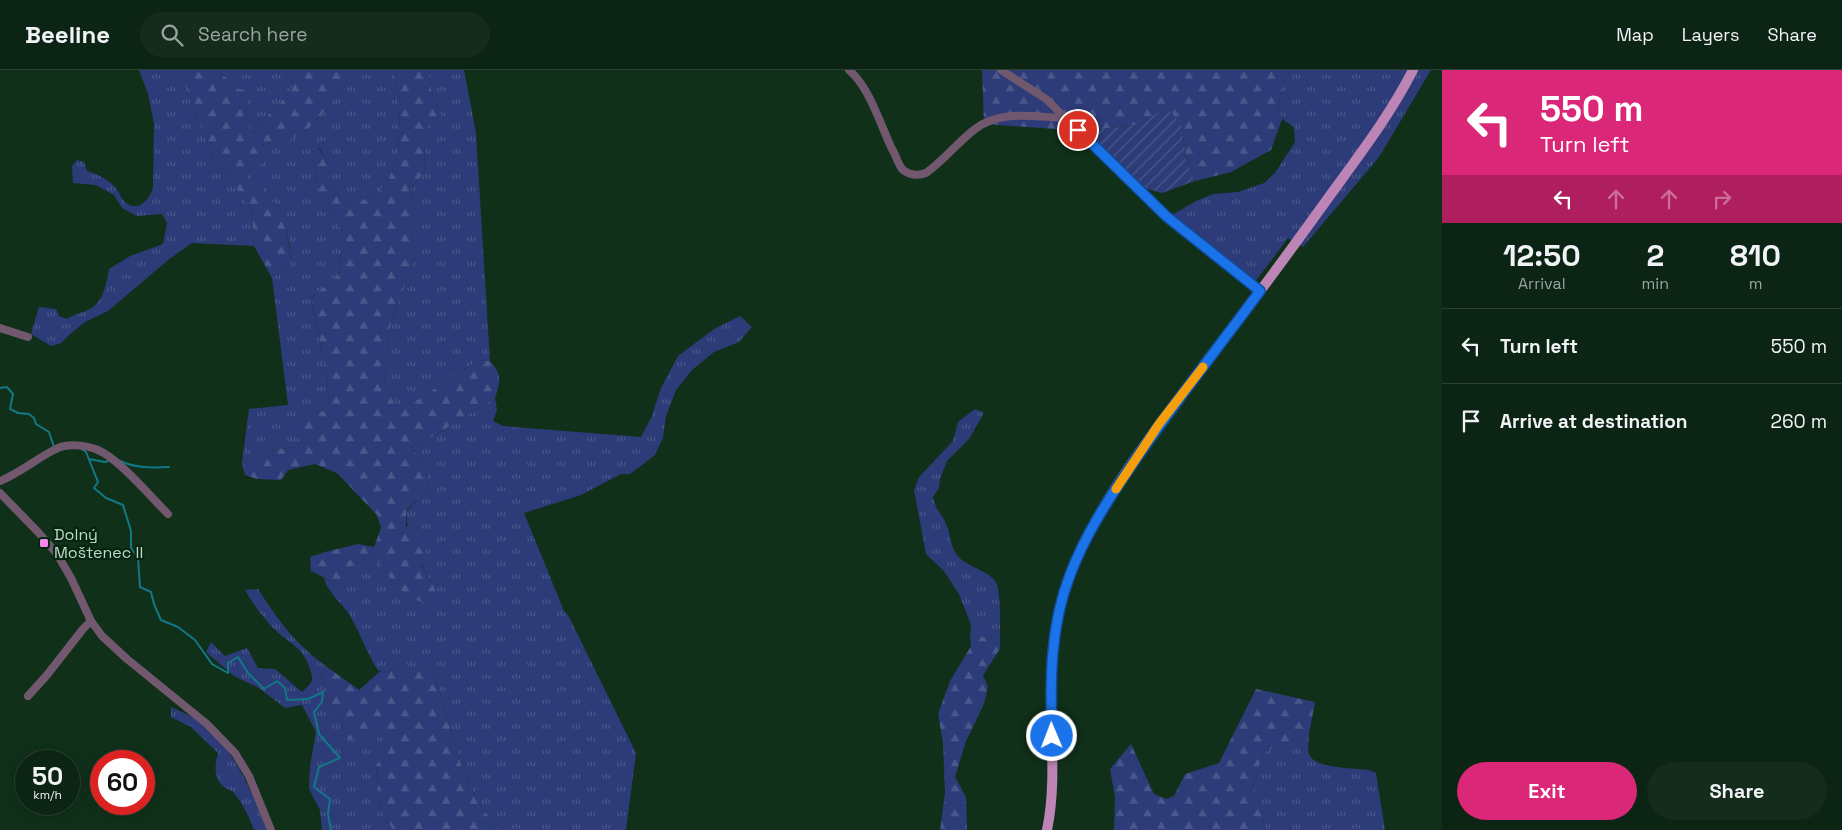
<!DOCTYPE html>
<html lang="en">
<head>
<meta charset="utf-8">
<style>
  body { margin:0; font-family:"Space Grotesk",sans-serif; background:#152c1d; color:#f1f3f6; height:100vh; display:flex; flex-direction:column; font-size:19px; white-space:nowrap }
  * { box-sizing:border-box; margin:0 }
  p { font-size:16px; color:#9aa4a0 }
  .icon { flex:none; width:28px; height:28px; fill:none; stroke:currentColor; stroke-width:2; stroke-linecap:round; stroke-linejoin:round }
  .map { position:relative; flex:1; overflow:hidden }
  .details { display:flex; flex-direction:column; background:#0c2414; width:400px }
  .details>* { flex:none }
  .banner { background:#db2777; color:#fff; overflow:hidden }
  .speed { position:absolute; left:15px; top:680px; display:flex; gap:10px; font-size:25px; font-weight:700; text-align:center }
  .speed>* { display:grid; place-content:center; width:65px; height:65px; border-radius:50%; background:#0c2414; box-shadow:0 2px 12px #0003,0 0 0 1px #2c4134; line-height:1 }
  .speed small { font-size:12px; font-weight:400 }
  .speed .limit { border:8px solid #d22; background:#fff; color:#111 }
  .pin { position:absolute; display:grid; place-items:center; width:42px; height:42px; color:#fff; margin:-21px; border:2px solid #fff; border-radius:50%; box-shadow:0 1px 5px #0007 }
  .me { position:absolute; width:55px; margin:-28px; rotate:359deg; stroke-linejoin:round; filter:drop-shadow(0 0 4px #0008) }
  .turn { display:flex; align-items:center; gap:18px; height:105px; padding:0 15px; font-size:22px }
  .turn .icon { width:65px; height:65px; stroke-width:2.5 }
  .turn b { display:block; font-size:35px; line-height:42px }
  .lanes { display:flex; align-items:center; height:48px; padding:0 15px; background:#0003; justify-content:center; gap:25px; direction:ltr }
  .lanes .off { opacity:.35 }
  .eta { display:flex; justify-content:space-evenly; align-items:center; height:85px; text-align:center }
  .eta b { font-size:30px; font-weight:700; line-height:35px }
  .cta { display:flex; gap:10px; margin-top:auto; padding:10px 15px }
  .cta a { flex:1; height:58px; border-radius:30px; background:#db2777; color:#fff; font-size:20px; font-weight:700; line-height:58px; text-align:center }
  .cta a+a { background:#152c1d; color:#f1f3f6 }
  ul { padding:0; list-style:none }
  li { display:flex; align-items:center; gap:15px; height:75px; padding:0 15px; border-top:1px solid #2c4134 }
  li div { flex:1 }
  li b { display:block; font-size:19px }
  li em { font-style:normal }
  header { display:flex; align-items:center; gap:30px; box-sizing:border-box; height:70px; padding:0 25px; background:#0c2414; border-bottom:1px solid #2c4134 }
  header strong { font-size:24px }
  nav { display:flex; gap:28px; margin-inline-start:auto; font-size:18px }
  .search { width:350px; height:45px; background:#152c1d; display:flex; align-items:center; gap:12px; box-sizing:border-box; padding:0 18px; border-radius:28px; color:#9aa4a0; font-size:19px }
  main { display:flex; flex:1; min-height:0 }
  .map>svg:first-child { display:block }
  .grass { fill:url(#grass-tufts) }
  .forest { fill:url(#forest-firs) }
  .garden { fill:url(#garden-furrows) }
  .lines { fill:none; stroke-linecap:round; stroke-linejoin:round }
  .stream { stroke:#127887; stroke-width:2 }
  .minor { stroke:#72586f; stroke-width:8 }
  .major { stroke:#bc85b5; stroke-width:10 }
  .route-casing { stroke:#114b97; stroke-width:12 }
  .route { stroke:#1a73e8; stroke-width:9 }
  .slow { stroke:#f59e0b; stroke-width:9 }
  .poi-dot { fill:#f788eb; stroke:#052610; stroke-width:2 }
  .labels { text-anchor:middle; stroke-width:4.5; stroke-linejoin:round; paint-order:stroke }
  .poi-label { font-size:16px; fill:#c5d7c8; stroke:#052610; text-anchor:start }
</style>
</head>
<body>
<header>
<strong>Beeline</strong>
<div class="search"><svg class="icon" aria-label="search" viewBox="0 0 24 24"><circle cx="10" cy="10" r="6"/><path d="M15 15l6 6"/></svg>Search here</div>
<nav><a>Map</a><a>Layers</a><a>Share</a></nav>
</header>
<main>
<div class="map">
<svg width="1442" height="760" viewBox="0 0 1442 760">
  <defs>
    <pattern id="grass-tufts" width="24" height="20" patternUnits="userSpaceOnUse" patternTransform="scale(1.25)"><rect width="24" height="20" fill="#2d3b78"/><path d="M3 7l-1-3M5 7V3M7 7l1-3M15 17l-1-3M17 17v-4M19 17l1-3" fill="none" stroke="#4a578a"/></pattern>
    <pattern id="forest-firs" width="22" height="20" patternUnits="userSpaceOnUse" patternTransform="scale(1.25)"><rect width="22" height="20" fill="#2d3b78"/><path d="M5 1l3.5 6h-7zM16 11l3.5 6h-7z" fill="#4a578a"/></pattern>
    <pattern id="garden-furrows" width="10" height="10" patternUnits="userSpaceOnUse" patternTransform="scale(1.25)"><rect width="10" height="10" fill="#2d3b78"/><path d="M-1 1l2-2M0 10L10 0M9 11l2-2" fill="none" stroke="#4a578a"/></pattern>
  </defs>
  <rect width="100%" height="100%" fill="#10301a"/>
  <path class="grass" d="M139,0H181C188,33 206,64 216,96L232,102V113L251,138L254,176L192,173L168,190L108,241L85,252L69,265L61,273L51,276L31,264L39,237L56,239L59,246L67,249C74,244 83,243 90,239C104,231 106,214 109,199L130,186L163,174L167,153L162,144L137,146L122,138L114,125L96,115L73,113L72,96L77,90L84,92L87,101C97,104 106,108 114,116C119,120 120,128 125,132C138,143 149,130 153,118L154,54L148,24Z
    M218,0H285L294,15L277,37L260,53L255,63L243,50L247,36L238,19Z
    M354,0H395L400,36L398,85L386,116L350,138L335,122L327,90L319,78L312,84L320,125L328,134L345,169L338,205L311,228L326,302L330,332L322,342L304,341L297,351V377C280,379 254,379 242,393L249,339L288,335L272,208L290,195C292,170 284,142 266,124C261,118 253,114 247,110L246,102L261,76L270,73H285L308,59L325,41Z
    M428,0H464L476,63L490,291L479,290L397,344L384,310L391,253L415,188V145L411,119L425,101L424,70L427,57L441,45L433,28Z
    M1289,0H1431L1379,87L1303,177L1288,168L1255,212L1172,145L1196,131L1213,124L1238,122L1264,113L1275,103L1295,72L1294,57L1282,49L1278,35Z
    M740,246L752,257L739,272L714,282L692,300L676,320L666,346L663,368L655,385L630,404H621L581,425L524,443L564,541L569,547L636,683L626,760H500L478,733L461,694L433,601L405,604L394,599C389,600 383,604 379,601C375,599 358,560 354,553C347,536 328,525 324,508L335,513L343,502L373,484L389,507L407,527L435,519C422,495 407,469 406,441L429,418L426,401L412,376L434,366L495,328L497,340L493,351L503,356L641,367L651,348L661,318L678,286L714,259Z
    M975,339L984,343L969,369L947,391L940,409L939,418L933,427C936,441 940,441 945,452C953,467 948,481 965,492C974,498 988,502 995,511C1001,517 1000,553 1000,564L970,569L971,555L959,524L944,501L926,484L914,420L919,407L953,371L958,352Z
    M258,519C279,552 298,577 330,599L320,605L329,631L340,647L346,668L360,660L381,666L390,680L376,696L380,739L393,760H322L320,740L309,719L310,696L316,662L302,635L285,638L259,618L234,606L206,582L211,572L225,586L247,578L258,598L275,599L302,622C314,611 314,611 309,596C303,578 288,572 275,560C264,549 253,534 245,520Z
    M171,637C181,642 193,646 202,653C235,680 251,721 267,760H254C249,747 243,733 233,722C230,719 225,719 223,716C213,708 215,693 218,683L191,657L171,647Z
    M1309,664C1309,670 1307,679 1309,684C1314,699 1355,698 1369,700L1376,703L1385,760H1266L1253,714L1264,682Z"/>
  <path class="forest" d="M181,0H218L238,19L247,20V36L243,50L255,63L260,53L277,37L294,15L285,0H354L325,41L308,59L285,73H270L261,76L266,87L264,93L246,102L247,110L265,116C266,129 276,133 281,144C287,156 291,182 290,195L272,208L254,176L251,138L232,113V102L216,96C206,64 188,33 181,0Z
    M395,0H428L433,28L441,45L427,58L424,70L425,101L411,119L415,145V188L391,253L384,310L397,343L479,290L490,291C503,305 500,312 495,328L434,366L412,376L426,401L429,418L406,440V456L420,463L427,485L422,496L435,519L437,537L407,527L389,507L373,484L343,502V509L335,513L311,501L310,487L325,482L358,474L374,477L381,458L377,445L337,403L315,394L288,400L281,410L257,409L245,405L242,393C254,379 280,379 297,377V351L304,341L322,342L330,332L326,302L311,228L338,205L345,169L328,134L320,125L312,84L318,78L327,90L335,122L350,138L386,116L398,85L400,36Z
    M982,0H1289L1278,35L1282,49L1271,80L1231,102L1195,111L1186,89L1182,56L1138,55L1084,61L984,54Z
    M1000,564V579L983,605L988,617L984,634L966,671L955,707L966,727L967,760H940L945,723L943,673L938,644L950,611L971,576L970,569Z
    M415,597L433,601L461,694L478,733L500,760H393L380,739L376,695L390,680L381,666L361,661V667L353,670L346,668L340,647L329,631L320,605L330,599L359,620L379,602H384L394,599L405,604Z
    M1256,619L1315,632L1309,664L1264,682L1253,714L1266,760H1114L1115,727L1110,699L1131,674L1154,724L1166,729L1174,726L1185,704L1219,693Z"/>
  <path class="garden" d="M1167,37L1182,56L1186,89L1195,111L1162,123L1143,118L1084,61L1138,55Z"/>
  <g class="lines">
    <path class="stream" d="M0,318L7,317L13,324L10,339L18,343L29,344L34,348L36,354L49,362L54,377
      M82,379L86,382L98,412L94,418L106,428L123,435L131,461V478L138,488L140,517L151,522L154,534L161,550L178,557L195,570L212,594L228,603V593L238,587L248,603L264,619L277,611L285,618L287,630L308,629L323,622L322,632L314,642L319,664L340,688L319,697L314,717L330,729L328,744L331,760
      M89,389L105,392L111,390
      M120,391C135,398 152,398 169,397"/>
    <path class="minor" d="M849,0C870,18 880,54 892,79C896,85 898,95 903,100C910,105 918,106 926,103C943,91 957,73 975,59C1001,39 1035,47 1065,48
      M1001,0L1046,29L1166,146L1260,221
      M0,258L28,267
      M0,411C20,403 37,388 56,379C67,373 86,375 98,380C119,389 150,426 168,444
      M0,423L38,462L57,484L71,508L91,551L102,566L127,589L207,654L235,683L249,706L271,760
      M28,626L47,605L83,559L91,551"/>
    <path class="major" d="M1047,760C1056,717 1051,673 1051,629C1050,588 1055,544 1070,505C1094,441 1144,374 1185,320C1233,258 1280,195 1326,131C1357,88 1389,47 1413,0"/>
  </g>
  <g class="lines">
    <defs>
      <path id="route" d="M1052,666C1050,612 1050,556 1070,505C1085,465 1108,430 1131,396C1172,336 1217,279 1260,221L1166,146L1078,60"/>
    </defs>
    <use href="#route" class="route-casing"/>
    <use href="#route" class="route"/>
    <path class="slow" d="M1116,419L1159,354L1203,297"/>
  </g>
  <rect class="poi-dot" x="39" y="468" width="10" height="10" rx="2.5"/>
  <g class="labels">
    <g class="poi-label">
      <text x="54" y="470">Dolný<tspan x="54" dy="18">Moštenec II</tspan></text>
    </g>
  </g>
</svg>
<div class="speed"><div>50<small>km/h</small></div><div class="limit">60</div></div>
<div class="pin" style="left:1078px;top:60px;background:#d93025"><svg class="icon" aria-label="arrive" viewBox="0 0 24 24"><path d="M6 21V4h12l-3 4 3 4H6"/></svg></div>
<svg class="me" style="left:1052px;top:666px" viewBox="-20 -20 40 40"><circle r="17" fill="#1a73e8" stroke="#fff" stroke-width="3"/><path d="M0-11L8 9 0 5-8 9z" fill="#fff"/></svg>
</div>
<section class="details">
<div class="banner">
<div class="turn"><svg class="icon" aria-label="left" viewBox="0 0 24 24"><path d="M17 20v-9H6M10 6l-5 5 5 5"/></svg><div><b>550 m</b>Turn left</div></div>
<div class="lanes"><svg class="icon" aria-label="left" viewBox="0 0 24 24"><path d="M17 20v-9H6M10 6l-5 5 5 5"/></svg><svg class="icon off" aria-label="ahead" viewBox="0 0 24 24"><path d="M12 20V5M6 11l6-6 6 6"/></svg><svg class="icon off" aria-label="ahead" viewBox="0 0 24 24"><path d="M12 20V5M6 11l6-6 6 6"/></svg><svg class="icon off" aria-label="right" viewBox="0 0 24 24"><path d="M7 20v-9h11M14 6l5 5-5 5"/></svg></div>
</div>
<div class="eta">
<div><b>12:50</b><p>Arrival</p></div>
<div><b>2</b><p>min</p></div>
<div><b>810</b><p>m</p></div>
</div>
<ul>
<li><svg class="icon" aria-label="left" viewBox="0 0 24 24"><path d="M17 20v-9H6M10 6l-5 5 5 5"/></svg><div><b>Turn left</b></div><em>550 m</em></li>
<li><svg class="icon" aria-label="arrive" viewBox="0 0 24 24"><path d="M6 21V4h12l-3 4 3 4H6"/></svg><div><b>Arrive at destination</b></div><em>260 m</em></li>
</ul>
<div class="cta"><a>Exit</a><a>Share</a></div>
</section>
</main>
</body>
</html>
